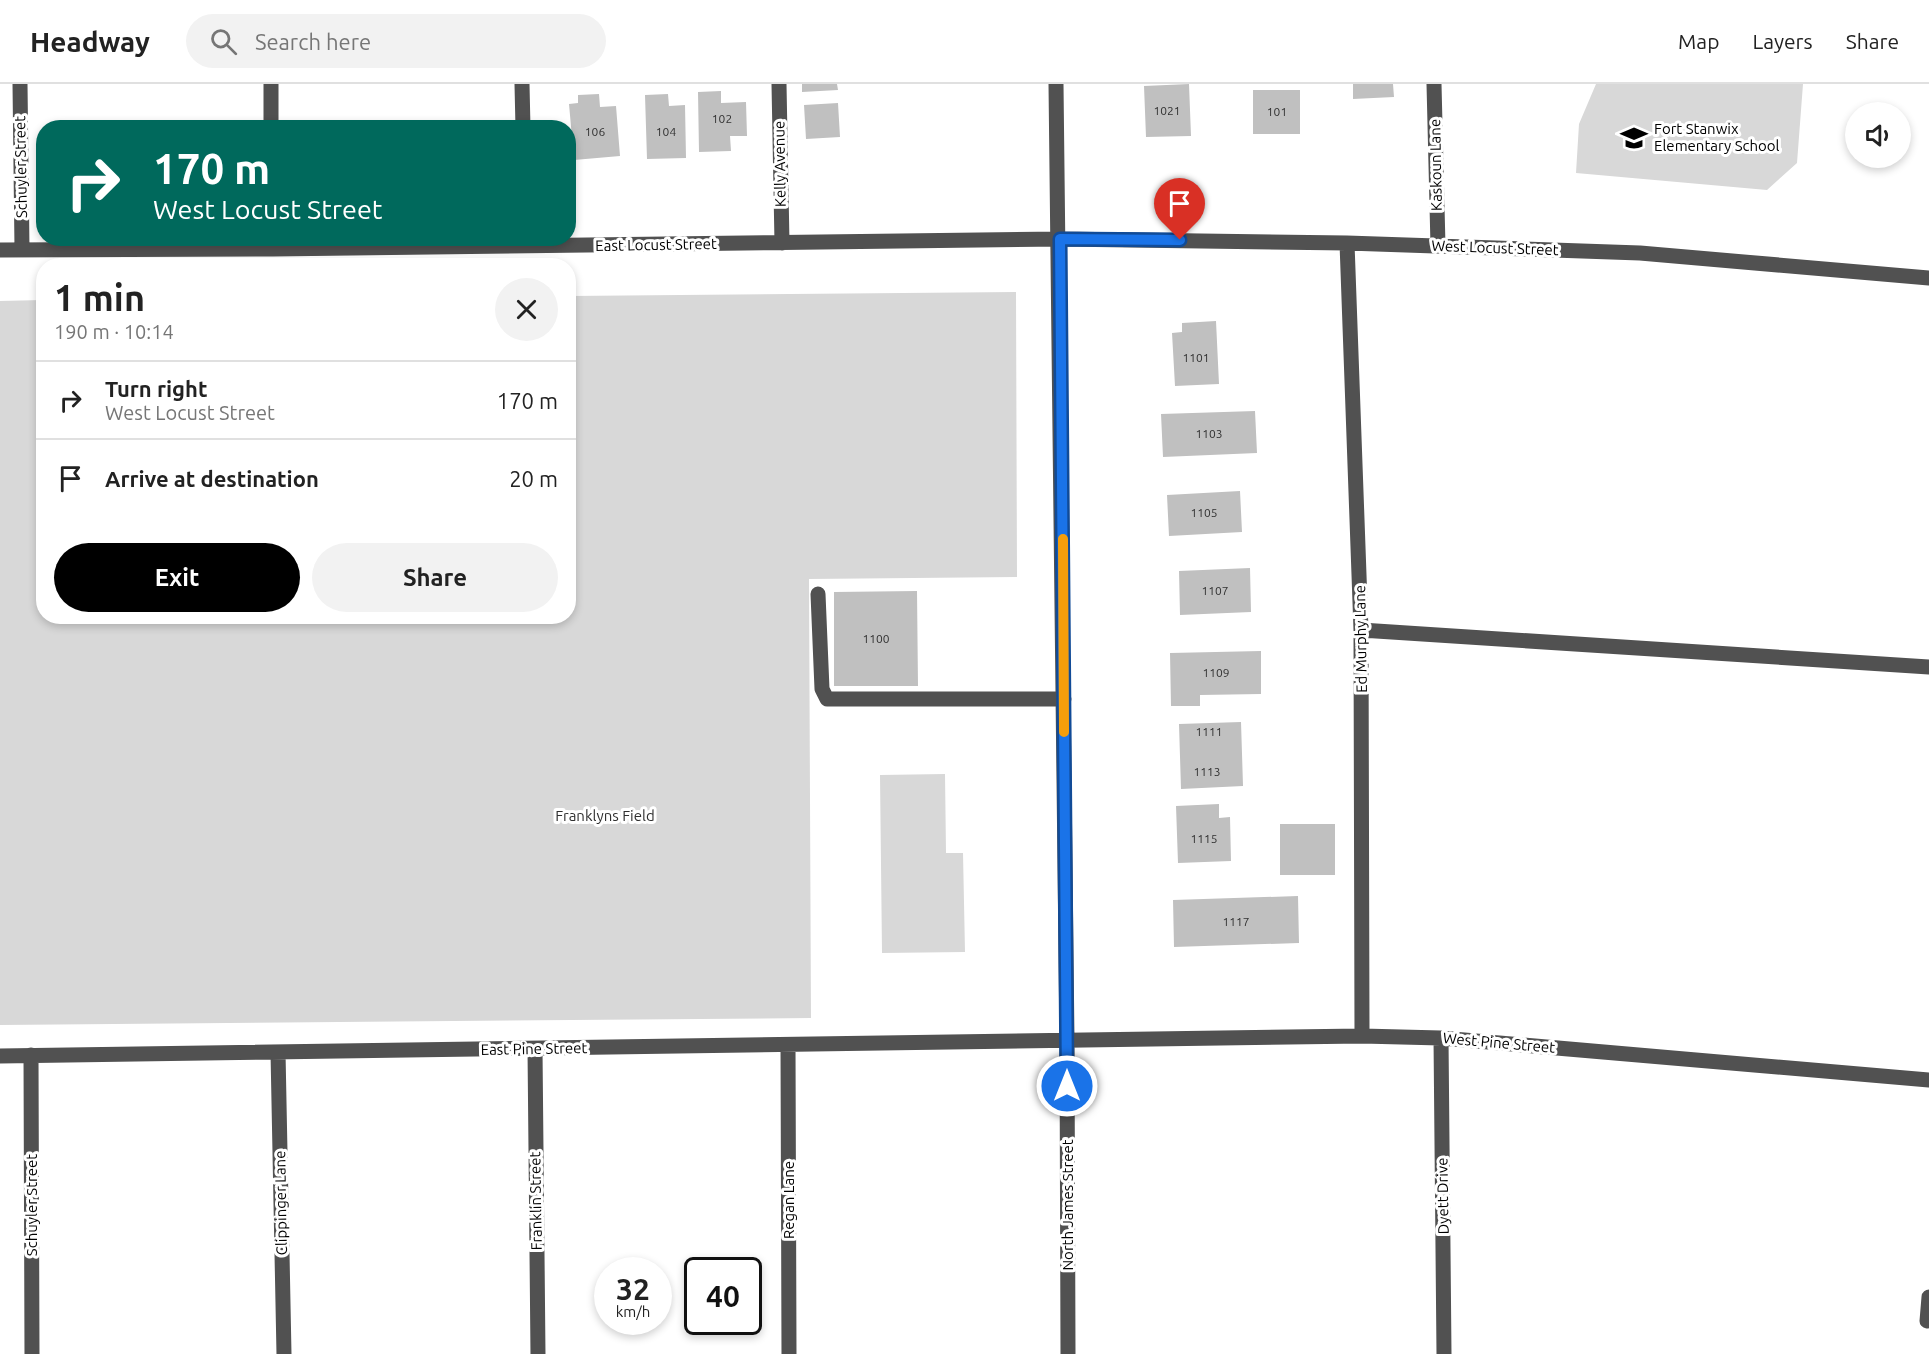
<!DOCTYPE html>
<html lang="en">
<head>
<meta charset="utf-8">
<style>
  body { margin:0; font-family:Ubuntu,sans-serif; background:#f2f2f2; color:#222; height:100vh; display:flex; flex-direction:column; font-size:22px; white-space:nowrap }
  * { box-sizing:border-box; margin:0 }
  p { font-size:20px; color:#767676 }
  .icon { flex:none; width:33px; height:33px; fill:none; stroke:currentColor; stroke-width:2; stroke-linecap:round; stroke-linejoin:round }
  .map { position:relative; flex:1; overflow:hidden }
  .side { position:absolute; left:36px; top:174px; width:540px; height:366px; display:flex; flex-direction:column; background:#fff; border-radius:24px; box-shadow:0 3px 9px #0003 }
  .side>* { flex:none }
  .banner { position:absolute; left:36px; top:36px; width:540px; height:126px; border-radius:24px; box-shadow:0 3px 9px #0003; background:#00695c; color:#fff; overflow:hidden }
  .controls { position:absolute; left:1845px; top:18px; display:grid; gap:12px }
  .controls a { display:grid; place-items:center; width:66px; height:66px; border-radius:50%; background:#fff; box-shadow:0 3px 9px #0003; font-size:30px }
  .speed { position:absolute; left:594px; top:1173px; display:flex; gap:12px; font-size:30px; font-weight:700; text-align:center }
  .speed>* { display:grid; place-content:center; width:78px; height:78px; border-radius:50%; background:#fff; box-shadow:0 3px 9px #0003; line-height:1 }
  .speed small { font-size:15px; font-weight:400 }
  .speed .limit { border:3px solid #111; border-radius:9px; background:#fff; color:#111 }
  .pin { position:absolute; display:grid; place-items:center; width:51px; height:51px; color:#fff; margin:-62px -26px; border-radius:50% 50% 50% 0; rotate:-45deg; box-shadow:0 0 6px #0007 }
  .pin .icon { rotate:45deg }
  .me { position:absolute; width:66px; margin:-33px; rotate:0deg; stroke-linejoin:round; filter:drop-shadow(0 0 4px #0008) }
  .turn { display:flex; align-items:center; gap:21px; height:126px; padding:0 18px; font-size:27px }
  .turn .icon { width:78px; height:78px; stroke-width:2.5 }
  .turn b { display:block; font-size:42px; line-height:51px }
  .round { display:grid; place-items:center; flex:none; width:63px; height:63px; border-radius:32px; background:#f2f2f2 }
  .summary { display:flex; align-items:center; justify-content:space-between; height:102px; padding:0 18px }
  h1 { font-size:36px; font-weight:700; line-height:45px }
  .primary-button { display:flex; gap:12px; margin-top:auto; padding:12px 18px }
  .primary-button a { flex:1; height:69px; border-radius:36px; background:#000; color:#fff; font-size:24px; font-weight:700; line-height:69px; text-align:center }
  .primary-button a+a { background:#f2f2f2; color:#222 }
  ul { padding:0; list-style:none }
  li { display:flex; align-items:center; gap:18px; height:78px; padding:0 18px; border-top:2px solid #e0e0e0 }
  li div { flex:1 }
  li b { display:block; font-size:22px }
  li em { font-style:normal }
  header { display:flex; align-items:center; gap:36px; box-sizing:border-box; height:84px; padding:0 30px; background:#fff; border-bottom:2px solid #e0e0e0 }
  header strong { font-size:28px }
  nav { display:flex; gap:33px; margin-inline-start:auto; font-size:21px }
  .search { width:420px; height:54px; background:#f2f2f2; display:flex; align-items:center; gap:15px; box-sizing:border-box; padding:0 21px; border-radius:33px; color:#767676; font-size:22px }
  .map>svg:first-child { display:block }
  .green { fill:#d8d8d8 }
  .building { fill:#c0c0c0 }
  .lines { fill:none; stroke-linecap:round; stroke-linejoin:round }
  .minor { stroke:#515151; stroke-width:15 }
  .route-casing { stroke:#114b97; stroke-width:15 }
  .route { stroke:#1a73e8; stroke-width:10 }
  .slow { stroke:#f59e0b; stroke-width:10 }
  .labels { text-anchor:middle; stroke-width:6; stroke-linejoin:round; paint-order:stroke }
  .number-label { font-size:12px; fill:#303030 }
  .poi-label { font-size:15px; fill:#000; stroke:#fff; text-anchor:start }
  .street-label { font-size:15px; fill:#000; stroke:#fff }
  .park-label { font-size:15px; fill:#2f2f2f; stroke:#fff }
</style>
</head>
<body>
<header>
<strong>Headway</strong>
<div class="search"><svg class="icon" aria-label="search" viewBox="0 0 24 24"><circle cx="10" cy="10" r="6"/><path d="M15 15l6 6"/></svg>Search here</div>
<nav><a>Map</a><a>Layers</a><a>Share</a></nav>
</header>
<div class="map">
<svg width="1929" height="1270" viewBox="0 0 1929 1270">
  <rect width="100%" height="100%" fill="#fff"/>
  <path class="green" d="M1596,0H1803L1797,79L1767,106L1576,89L1579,40Z
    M1016,208L1017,493L809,495L811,934L0,941V217L43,216L44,532H568L569,212Z
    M945,690L946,769H963L965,868L882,869L880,691Z"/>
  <path class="building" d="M802,0H837L838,6L802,8Z
    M1189,0L1191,52L1146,53L1144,2Z
    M1353,0H1393L1394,13L1353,15Z
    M1253,6H1300V50H1253Z
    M721,7V19L746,18L747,52H730L731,67L699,68L698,8Z
    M599,10L600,23L616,22L620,72L574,76L569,20L578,19V11Z
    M668,10L669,22L685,21L686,74L647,75L645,11Z
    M838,19L840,53L806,55L804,21Z
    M1216,237L1219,300L1175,302L1172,249L1182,248V239Z
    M1255,327L1257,369L1163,373L1161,330Z
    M1240,407L1242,448L1169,452L1167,411Z
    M1250,484L1251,528L1180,531L1179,487Z
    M917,507L918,602H834V508Z
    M1261,567V610L1200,611V622H1171L1170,569Z
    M1241,638L1243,702L1181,705L1179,640Z
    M1219,720V734L1230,733L1231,777L1178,779L1176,722Z
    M1280,740H1335V791H1280Z
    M1298,812L1299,859L1174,863L1173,816Z"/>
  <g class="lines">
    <path class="minor" d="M20,0L22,165
      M271,0V44
      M522,0L523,44
      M779,0L782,159
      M1056,0L1067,957L1068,1270
      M1434,0L1438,162
      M1347,159L1361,546L1362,952
      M0,166L273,165L1060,155L1347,159L1640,169L1929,194
      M818,510L822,605L827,615H1064
      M1361,546L1929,583
      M1441,954L1444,1270
      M788,961L789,1270
      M535,965L538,1270
      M278,968L284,1270
      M31,971L32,1270
      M0,972L1362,952L1441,954L1929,996
      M1927,1237L1929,1213"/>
  </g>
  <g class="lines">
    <defs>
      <path id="route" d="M1067,1002L1060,155L1180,156"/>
    </defs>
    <use href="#route" class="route-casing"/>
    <use href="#route" class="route"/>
    <path class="slow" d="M1063,455L1064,648"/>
  </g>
  <defs>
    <symbol id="school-bare" viewBox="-9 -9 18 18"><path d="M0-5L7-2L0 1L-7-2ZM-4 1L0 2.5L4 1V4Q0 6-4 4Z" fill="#000" stroke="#fff" stroke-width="2.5" paint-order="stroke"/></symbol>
  </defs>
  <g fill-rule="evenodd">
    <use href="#school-bare" x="1615" y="35" width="38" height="38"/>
  </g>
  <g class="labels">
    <g class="number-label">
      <text x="1167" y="31">1021</text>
      <text x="1277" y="32">101</text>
      <text x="722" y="39">102</text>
      <text x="595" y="52">106</text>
      <text x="666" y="52">104</text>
      <text x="1196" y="278">1101</text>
      <text x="1209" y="354">1103</text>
      <text x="1204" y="433">1105</text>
      <text x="1215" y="511">1107</text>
      <text x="876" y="559">1100</text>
      <text x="1216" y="593">1109</text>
      <text x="1209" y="652">1111</text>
      <text x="1207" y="692">1113</text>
      <text x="1204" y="759">1115</text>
      <text x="1236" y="842">1117</text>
    </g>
    <g class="poi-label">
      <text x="1654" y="50">Fort Stanwix<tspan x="1654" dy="17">Elementary School</tspan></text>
    </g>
    <g class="street-label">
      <text transform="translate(780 80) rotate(-91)" y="5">Kelly Avenue</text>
      <text transform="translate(1436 81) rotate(-91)" y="5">Kaskoun Lane</text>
      <text transform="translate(21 83) rotate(-91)" y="5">Schuyler Street</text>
      <text transform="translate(656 161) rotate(-1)" y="5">East Locust Street</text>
      <text transform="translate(1495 164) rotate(2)" y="5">West Locust Street</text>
      <text transform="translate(1361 555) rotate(-91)" y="5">Ed Murphy Lane</text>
      <text transform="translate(1499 959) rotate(5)" y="5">West Pine Street</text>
      <text transform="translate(534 965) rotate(-1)" y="5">East Pine Street</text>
      <text transform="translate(1443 1112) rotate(-91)" y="5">Dyett Drive</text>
      <text transform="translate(789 1116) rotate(-90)" y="5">Regan Lane</text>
      <text transform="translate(536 1117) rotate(-91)" y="5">Franklin Street</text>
      <text transform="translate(281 1119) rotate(-91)" y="5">Clippinger Lane</text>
      <text transform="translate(32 1121) rotate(-90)" y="5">Schuyler Street</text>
      <text transform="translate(1068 1121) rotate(-90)" y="5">North James Street</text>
    </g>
    <g class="park-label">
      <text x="605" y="737">Franklyns Field</text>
    </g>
  </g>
</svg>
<div class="controls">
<a><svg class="icon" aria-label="sound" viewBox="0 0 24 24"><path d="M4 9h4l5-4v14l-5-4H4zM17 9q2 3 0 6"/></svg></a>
</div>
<div class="speed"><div>32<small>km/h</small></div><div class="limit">40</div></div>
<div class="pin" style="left:1180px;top:156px;background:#d93025"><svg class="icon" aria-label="arrive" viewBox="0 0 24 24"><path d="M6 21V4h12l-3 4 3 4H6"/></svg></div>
<svg class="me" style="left:1067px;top:1002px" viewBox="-20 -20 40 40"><circle r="17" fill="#1a73e8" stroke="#fff" stroke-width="3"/><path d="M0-11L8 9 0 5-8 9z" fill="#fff"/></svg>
<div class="banner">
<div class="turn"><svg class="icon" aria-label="right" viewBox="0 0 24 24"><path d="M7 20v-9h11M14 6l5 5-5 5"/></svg><div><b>170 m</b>West Locust Street</div></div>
</div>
<section class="side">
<div class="summary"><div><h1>1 min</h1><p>190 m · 10:14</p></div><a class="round"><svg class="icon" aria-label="close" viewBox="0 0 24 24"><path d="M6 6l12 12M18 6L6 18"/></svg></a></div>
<ul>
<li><svg class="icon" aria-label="right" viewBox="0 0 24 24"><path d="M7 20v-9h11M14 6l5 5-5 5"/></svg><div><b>Turn right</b><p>West Locust Street</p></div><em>170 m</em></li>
<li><svg class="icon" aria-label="arrive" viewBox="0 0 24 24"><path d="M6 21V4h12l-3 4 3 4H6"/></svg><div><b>Arrive at destination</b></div><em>20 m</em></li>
</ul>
<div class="primary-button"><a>Exit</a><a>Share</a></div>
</section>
</div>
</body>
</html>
